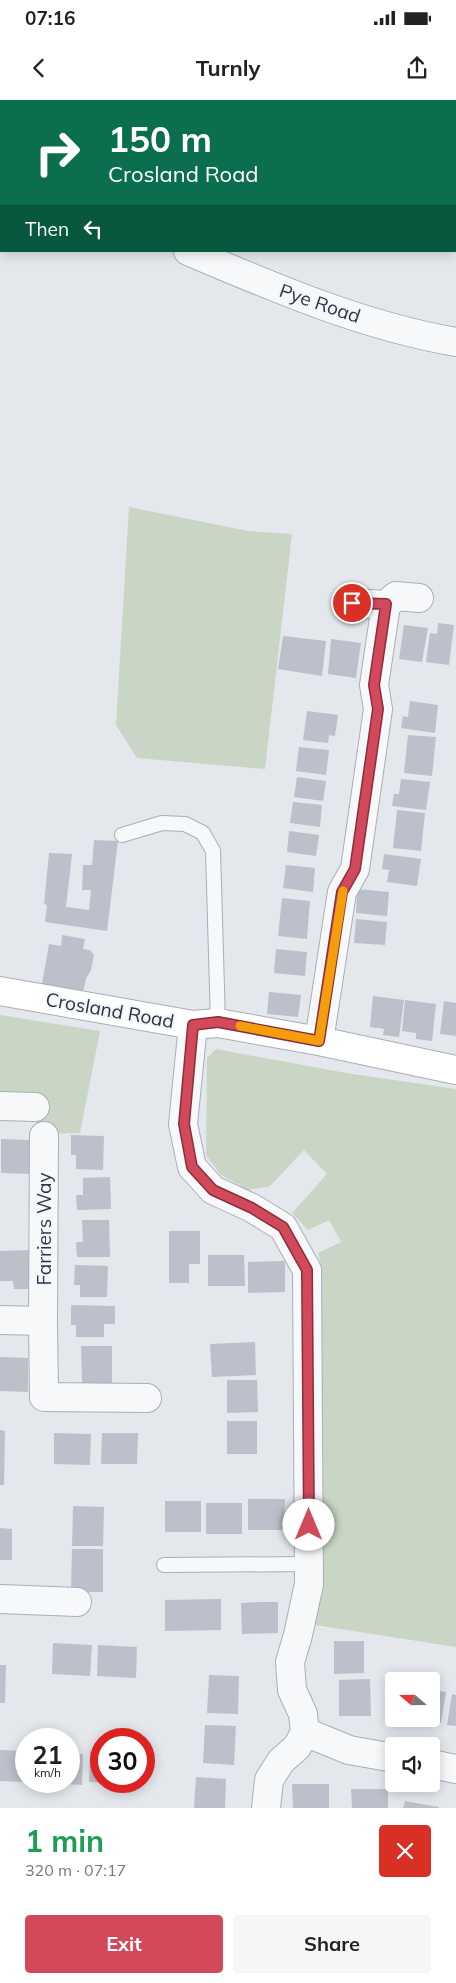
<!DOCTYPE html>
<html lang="en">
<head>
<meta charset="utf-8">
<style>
  body { margin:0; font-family:Mulish,sans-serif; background:#f6f6f6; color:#222; height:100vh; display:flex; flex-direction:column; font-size:19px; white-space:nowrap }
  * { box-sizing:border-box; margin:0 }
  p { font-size:16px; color:#767676 }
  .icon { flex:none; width:28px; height:28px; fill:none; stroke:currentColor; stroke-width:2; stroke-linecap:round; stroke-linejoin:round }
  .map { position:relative; height:1708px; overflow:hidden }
  .sheet { display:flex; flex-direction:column; background:#fff; flex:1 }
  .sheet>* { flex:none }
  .top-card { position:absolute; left:0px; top:0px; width:456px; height:152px; box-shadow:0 2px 12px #0003; background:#0b6e4f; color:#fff; overflow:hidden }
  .needle { width:32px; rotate:290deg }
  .fabs { position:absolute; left:385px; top:1572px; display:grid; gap:10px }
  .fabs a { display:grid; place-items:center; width:55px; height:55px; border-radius:5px; background:#fff; box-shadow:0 2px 12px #0003; font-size:25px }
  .speed { position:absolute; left:15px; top:1628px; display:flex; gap:10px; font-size:25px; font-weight:700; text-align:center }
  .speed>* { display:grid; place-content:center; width:65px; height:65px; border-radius:50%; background:#fff; box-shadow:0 2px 12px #0003; line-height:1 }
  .speed small { font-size:12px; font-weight:400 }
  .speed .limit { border:8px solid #d22; background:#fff; color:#111 }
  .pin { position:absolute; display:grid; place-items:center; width:42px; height:42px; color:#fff; margin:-21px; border:2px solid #fff; border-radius:50%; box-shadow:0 1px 5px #0007 }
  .me { position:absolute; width:55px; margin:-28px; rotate:0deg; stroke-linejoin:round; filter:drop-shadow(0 0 4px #0008) }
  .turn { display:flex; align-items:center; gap:18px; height:105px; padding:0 25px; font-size:22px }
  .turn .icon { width:65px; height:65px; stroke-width:2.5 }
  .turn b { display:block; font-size:35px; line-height:42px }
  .then { display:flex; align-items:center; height:48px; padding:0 25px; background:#0003; gap:10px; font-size:19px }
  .round { display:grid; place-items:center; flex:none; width:52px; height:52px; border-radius:5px; background:#f6f6f6 }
  .overview { display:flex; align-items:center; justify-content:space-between; height:85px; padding:0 25px }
  h1 { font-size:30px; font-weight:700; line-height:38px; color:#1e9e55 }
  .action { display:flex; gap:10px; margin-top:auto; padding:10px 25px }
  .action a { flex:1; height:58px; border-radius:5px; background:#d1495b; color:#fff; font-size:20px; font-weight:700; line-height:58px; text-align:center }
  .action a+a { background:#f6f6f6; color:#222 }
  .status { display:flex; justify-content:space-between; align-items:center; height:35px; padding:0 25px; background:#fff; direction:ltr }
  .status svg { height:14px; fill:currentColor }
  header { display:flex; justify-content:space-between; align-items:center; height:65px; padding:0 25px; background:#fff; font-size:22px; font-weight:700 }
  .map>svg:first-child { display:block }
  .green { fill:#c9d6c5 }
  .building { fill:#bbc0ca }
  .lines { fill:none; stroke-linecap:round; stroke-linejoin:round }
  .lane-casing { stroke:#a9aeb7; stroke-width:16 }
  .street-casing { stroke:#a9aeb7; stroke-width:30 }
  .secondary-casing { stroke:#a9aeb7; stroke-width:30 }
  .path { stroke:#c2c5cb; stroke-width:3; stroke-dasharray:4 4; stroke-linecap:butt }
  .lane { stroke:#f7f8fa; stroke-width:14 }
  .street { stroke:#f7f8fa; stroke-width:28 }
  .secondary { stroke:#fff; stroke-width:28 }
  .route-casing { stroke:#882f3b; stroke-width:12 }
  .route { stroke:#d1495b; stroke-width:9 }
  .slow { stroke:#f59e0b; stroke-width:9 }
  .labels { text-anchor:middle; stroke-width:4.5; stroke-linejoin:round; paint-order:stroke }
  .street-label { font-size:19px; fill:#2b3445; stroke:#f4f6f9 }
</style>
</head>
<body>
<div class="status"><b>07:16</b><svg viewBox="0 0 49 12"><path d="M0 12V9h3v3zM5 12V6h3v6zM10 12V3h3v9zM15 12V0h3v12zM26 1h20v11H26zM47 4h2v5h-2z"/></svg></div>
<header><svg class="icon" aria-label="back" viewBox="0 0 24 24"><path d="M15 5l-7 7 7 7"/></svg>Turnly<svg class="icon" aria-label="share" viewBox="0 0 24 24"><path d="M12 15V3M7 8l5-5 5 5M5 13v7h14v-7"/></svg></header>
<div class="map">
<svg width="456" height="1708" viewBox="0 0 456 1708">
  <rect width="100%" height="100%" fill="#e4e7ec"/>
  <path class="green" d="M129,407L248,431L292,434L265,669L137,658L116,625Z
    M0,915L100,931L80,1033L36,1034V997L0,993Z
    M216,949L346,973L456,989V1547L315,1525L322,1488L321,1165L318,1153L341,1142L329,1120L308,1130L292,1113L327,1074L304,1050L270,1086L248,1090L221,1075L206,1055L207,958Z"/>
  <path class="building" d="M438,523L454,525L449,565L426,562L430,533L437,534Z
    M404,525L428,528L422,562L399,559Z
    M283,536L326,541L322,576L278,569Z
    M331,539L361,543L356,578L328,574Z
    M410,601L438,605L435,633L401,628L403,616L408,617Z
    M307,611L338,615L335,636L329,635L328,643L303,640Z
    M408,635L436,637L432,676L404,673Z
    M299,647L329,650L326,675L296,671Z
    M297,677L326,681L323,701L294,697Z
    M401,679L430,682L426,710L392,706L394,694H399Z
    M293,702L322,705L320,727L290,723Z
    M397,710L425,713L421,751L393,748Z
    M289,731L319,735L316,756L287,752Z
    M94,740L118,741L107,831L45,822L47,805L44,804L49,753L72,754L66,807L89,810L91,790H82L83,765H92Z
    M384,754L421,759L417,786L387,782L389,770L382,769Z
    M286,765L315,768L313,792L283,788Z
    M357,789L389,792L387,816L356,813Z
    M282,798L310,801L307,839L278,836Z
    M356,819L387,822L385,845L354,843Z
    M62,835L85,839L83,849L90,850L94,855L91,870L86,879L83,892L42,884L49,844L61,846Z
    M276,849L307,852L305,876L274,873Z
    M269,892L301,895L298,917L267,914Z
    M373,896L404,900L399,937L383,935L384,929L370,927Z
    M405,900L436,904L432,941L416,939V933L402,931Z
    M444,901L456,903V936L440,934Z
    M71,1035L104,1036L103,1070L76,1069V1055H71Z
    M1,1039L32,1040L31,1074L1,1073Z
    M110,1077L111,1109L77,1110L76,1095H83V1078Z
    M82,1120H109L110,1157H77L76,1142H83Z
    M169,1131H200V1164H189V1183H169Z
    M30,1150V1189H14L13,1181H0V1151Z
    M208,1155H244L245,1186H208Z
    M285,1161V1192L248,1193V1162Z
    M75,1165L108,1166L107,1197H80V1185H74Z
    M71,1205L115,1206V1224H104V1237H76V1225H71Z
    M255,1242L256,1275L212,1277L210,1244Z
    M81,1246H112V1283H82Z
    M0,1257L28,1258V1292L0,1291Z
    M227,1280H257L258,1312L227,1313Z
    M227,1321H257V1354H227Z
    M0,1330L5,1331L4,1385H0Z
    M54,1333L91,1334L90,1365L54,1364Z
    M102,1333H138L137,1364H101Z
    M248,1399H285L284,1430H248Z
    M165,1401H201V1432H165Z
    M206,1403H242V1434H206Z
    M73,1406L104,1407L103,1446H72Z
    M0,1428L12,1429V1460H0Z
    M72,1449H103V1492H71Z
    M221,1499V1530L165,1531V1500Z
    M259,1502H278V1533L242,1534L241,1503Z
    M334,1541H364V1573L334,1574Z
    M53,1543L92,1545L90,1576L52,1574Z
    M98,1545L137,1547L136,1578L97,1576Z
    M0,1565H6L5,1603H0Z
    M209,1575L239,1576L238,1614L207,1613Z
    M370,1579L371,1616H339V1580Z
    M431,1590L446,1592L441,1623L420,1620L431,1619Z
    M452,1594L456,1595V1626L447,1625Z
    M205,1625L236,1626L234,1665L203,1663Z
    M0,1650L26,1651V1682L0,1681Z
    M90,1651L101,1652V1681H127V1684L89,1682Z
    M69,1653L83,1654L82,1685L46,1683V1681H69Z
    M196,1677L226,1679L225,1708H194Z
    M292,1684H329V1708H293Z
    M351,1689H388V1708H352Z
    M405,1701L439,1707V1708H403Z"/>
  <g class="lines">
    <defs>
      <path id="lane" d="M122,735L162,723L185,724L203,733L213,751L218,923
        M164,1465L309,1464"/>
      <path id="street" d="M78,1L79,0
        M0,88H1
        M188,151C275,188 363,226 456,242
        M352,503L386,505L396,496L419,498
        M193,925L183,1024L192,1067L213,1090L252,1108L283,1127L307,1170L309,1484L298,1535L290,1562L292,1590L303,1614L305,1632L297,1647L281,1661L269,1680L266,1708
        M319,941L342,792L355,769L378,609L374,585L386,505
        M0,1006L35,1007
        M0,1220L43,1221L44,1036
        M43,1221L44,1297L147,1298
        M0,1499L77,1502
        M305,1632L349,1650L394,1658
        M431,1664L456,1669"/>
      <path id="secondary" d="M0,891L193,925L218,923L319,941L456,970"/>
    </defs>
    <use href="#lane" class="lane-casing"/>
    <use href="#street" class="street-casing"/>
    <use href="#secondary" class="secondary-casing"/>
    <path class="path" d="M187,1V0
      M0,142L1,141"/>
    <use href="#lane" class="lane"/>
    <use href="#street" class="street"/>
    <use href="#secondary" class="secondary"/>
  </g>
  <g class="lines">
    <defs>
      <path id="route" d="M309,1425L307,1170L283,1127L252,1108L213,1090L192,1067L184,1024L193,925L218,922L319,941L342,792L355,769L378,609L374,585L386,504L352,503"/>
    </defs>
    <use href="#route" class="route-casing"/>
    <use href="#route" class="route"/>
    <path class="slow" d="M240,926L319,941L343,791"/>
  </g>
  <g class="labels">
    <g class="street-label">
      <text transform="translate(320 203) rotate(19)" y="7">Pye Road</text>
      <text transform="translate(110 910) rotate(10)" y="7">Crosland Road</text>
      <text transform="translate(44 1129) rotate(-90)" y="7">Farriers Way</text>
    </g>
  </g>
</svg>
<div class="fabs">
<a><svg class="needle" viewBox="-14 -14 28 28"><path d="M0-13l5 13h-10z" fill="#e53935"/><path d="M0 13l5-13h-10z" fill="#767676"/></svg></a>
<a><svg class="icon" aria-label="sound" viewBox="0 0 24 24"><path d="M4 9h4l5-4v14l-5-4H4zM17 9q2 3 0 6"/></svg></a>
</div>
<div class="speed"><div>21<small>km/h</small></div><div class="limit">30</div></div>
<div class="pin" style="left:352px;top:503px;background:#d93025"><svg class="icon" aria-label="arrive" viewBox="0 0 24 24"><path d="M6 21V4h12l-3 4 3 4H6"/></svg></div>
<svg class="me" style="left:309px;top:1425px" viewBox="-20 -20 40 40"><circle r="19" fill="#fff"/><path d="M0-13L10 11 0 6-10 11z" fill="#d1495b"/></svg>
<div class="top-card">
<div class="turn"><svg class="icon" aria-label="right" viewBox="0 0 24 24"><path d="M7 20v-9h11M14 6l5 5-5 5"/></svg><div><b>150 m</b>Crosland Road</div></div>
<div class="then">Then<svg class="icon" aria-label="left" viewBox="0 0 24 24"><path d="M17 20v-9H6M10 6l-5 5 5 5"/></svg></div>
</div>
</div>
<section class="sheet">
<div class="overview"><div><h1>1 min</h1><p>320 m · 07:17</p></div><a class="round" style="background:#d93025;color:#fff"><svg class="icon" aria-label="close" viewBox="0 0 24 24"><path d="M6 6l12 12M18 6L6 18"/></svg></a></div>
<div class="action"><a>Exit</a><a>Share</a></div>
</section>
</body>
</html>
